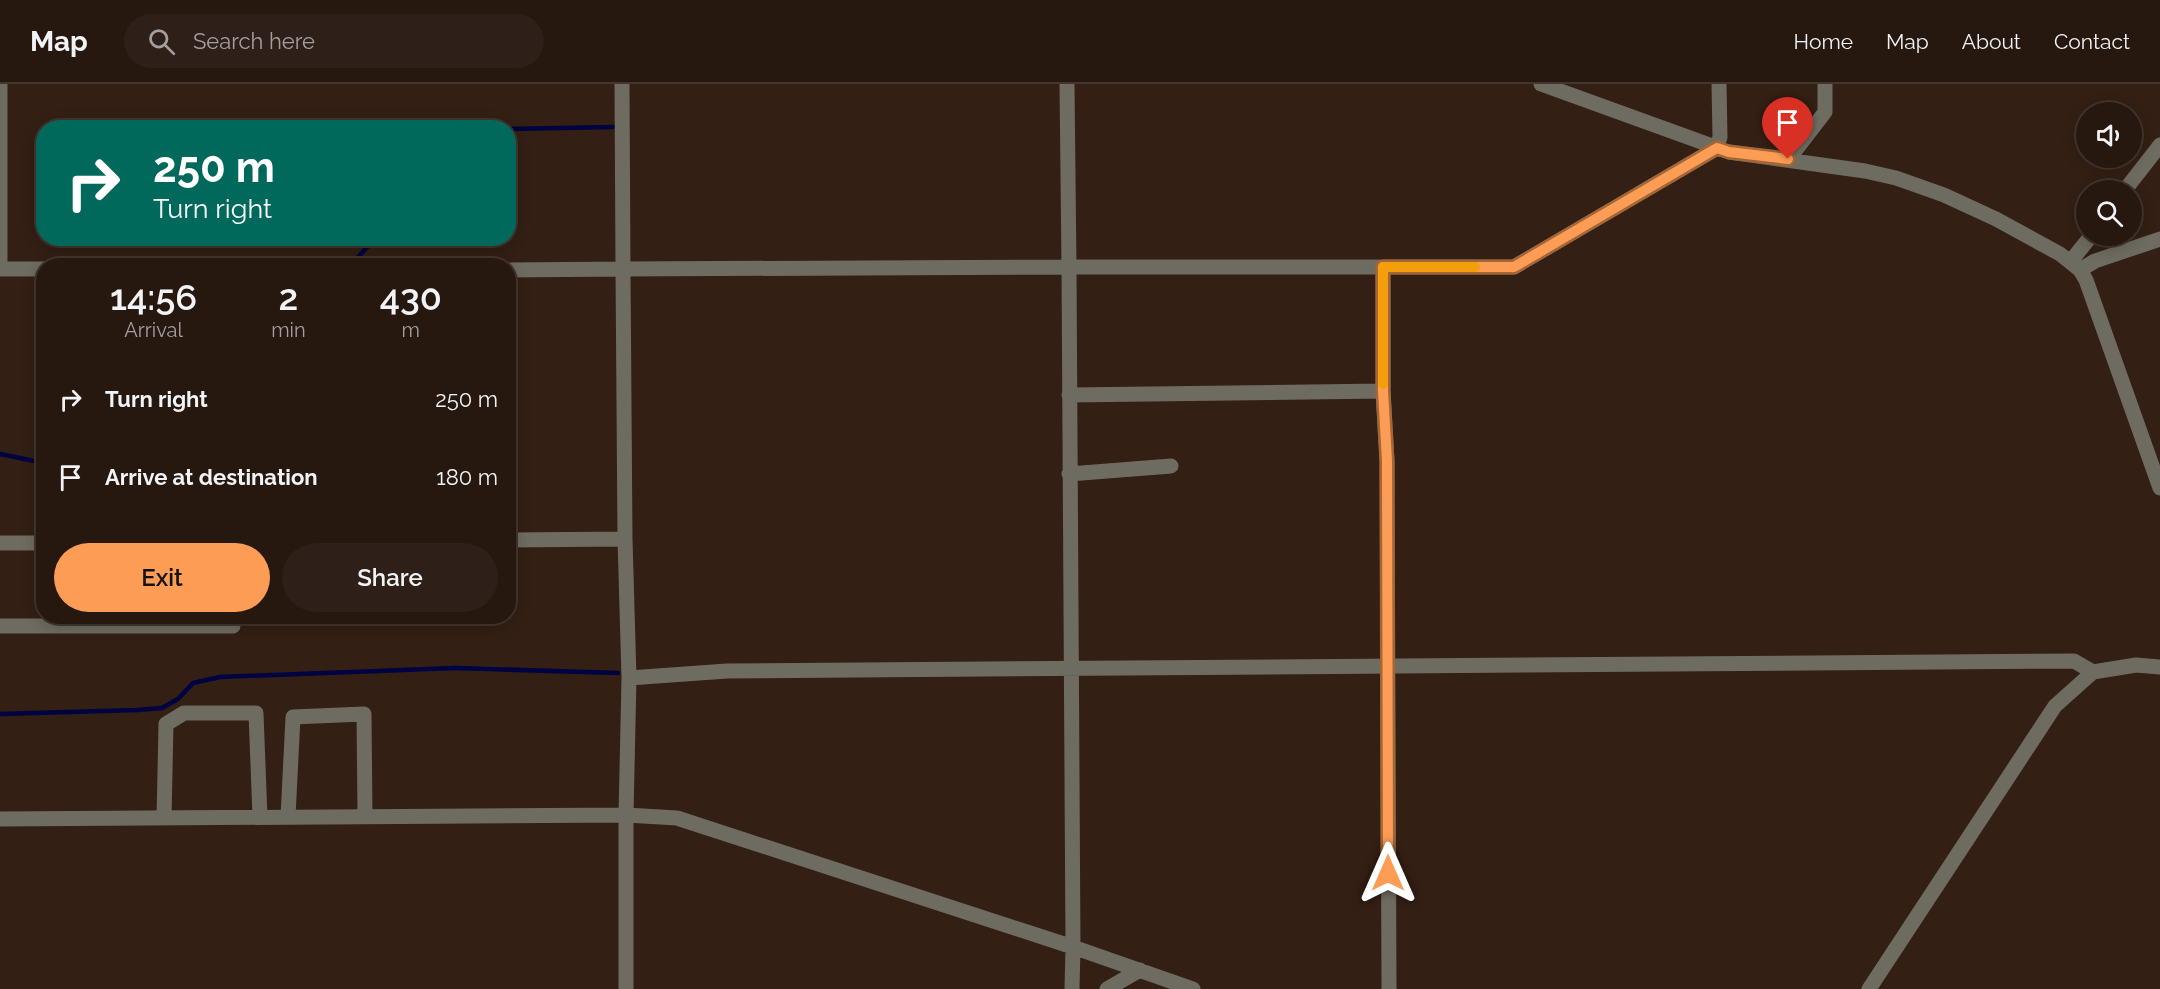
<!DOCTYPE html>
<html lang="en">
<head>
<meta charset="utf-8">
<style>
  body { margin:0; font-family:Raleway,sans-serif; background:#2e2018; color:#f1f3f6; height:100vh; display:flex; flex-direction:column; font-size:22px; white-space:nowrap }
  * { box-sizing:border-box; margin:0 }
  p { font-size:20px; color:#a49f9e }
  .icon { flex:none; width:33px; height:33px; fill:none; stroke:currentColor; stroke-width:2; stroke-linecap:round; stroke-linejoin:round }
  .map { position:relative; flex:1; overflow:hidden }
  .sheet { position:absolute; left:36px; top:174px; width:480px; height:366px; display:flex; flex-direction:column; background:#26170f; border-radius:24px; box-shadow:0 3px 15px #0003,0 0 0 2px #42362f }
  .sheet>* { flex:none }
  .hud { position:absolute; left:36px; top:36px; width:480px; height:126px; border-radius:24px; box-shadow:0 3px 15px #0003,0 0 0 2px #42362f; background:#00695c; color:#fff; overflow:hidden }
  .controls { position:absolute; left:2076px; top:18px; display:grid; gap:12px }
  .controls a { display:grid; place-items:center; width:66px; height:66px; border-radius:50%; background:#26170f; box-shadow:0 3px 15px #0003,0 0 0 2px #42362f; font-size:30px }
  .pin { position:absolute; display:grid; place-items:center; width:51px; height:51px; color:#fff; margin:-62px -26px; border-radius:50% 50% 50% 0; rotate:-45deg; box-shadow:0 0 6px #0007 }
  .pin .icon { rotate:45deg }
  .me { position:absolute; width:66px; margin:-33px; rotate:0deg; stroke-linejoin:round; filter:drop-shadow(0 0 4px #0008) }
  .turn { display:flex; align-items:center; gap:21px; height:126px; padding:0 18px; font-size:27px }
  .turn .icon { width:78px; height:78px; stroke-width:2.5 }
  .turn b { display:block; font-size:42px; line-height:51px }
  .eta { display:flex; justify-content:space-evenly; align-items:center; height:102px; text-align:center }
  .eta b { font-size:36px; font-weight:600; line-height:42px }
  .cta { display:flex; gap:12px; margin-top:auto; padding:12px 18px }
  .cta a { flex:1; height:69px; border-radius:36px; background:#fd9d55; color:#111; font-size:24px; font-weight:600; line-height:69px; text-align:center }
  .cta a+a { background:#2e2018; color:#f1f3f6 }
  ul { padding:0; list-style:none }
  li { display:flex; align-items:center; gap:18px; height:78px; padding:0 18px }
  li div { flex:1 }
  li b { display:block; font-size:22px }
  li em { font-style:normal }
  header { display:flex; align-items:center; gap:36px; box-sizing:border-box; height:84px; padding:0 30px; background:#26170f; border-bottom:2px solid #42362f }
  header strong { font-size:28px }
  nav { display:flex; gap:33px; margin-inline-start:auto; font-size:21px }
  .search { width:420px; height:54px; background:#2e2018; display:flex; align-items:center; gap:15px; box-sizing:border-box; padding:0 21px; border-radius:33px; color:#a49f9e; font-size:22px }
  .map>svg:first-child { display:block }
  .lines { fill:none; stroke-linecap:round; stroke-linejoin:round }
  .stream { stroke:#000241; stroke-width:4.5 }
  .minor { stroke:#6e6b60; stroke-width:15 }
  .route-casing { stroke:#a46637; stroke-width:15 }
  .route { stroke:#fd9d55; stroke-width:10 }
  .slow { stroke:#f59e0b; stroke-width:10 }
</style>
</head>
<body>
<header>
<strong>Map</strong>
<div class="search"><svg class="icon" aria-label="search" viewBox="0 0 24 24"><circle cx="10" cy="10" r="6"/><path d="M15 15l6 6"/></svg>Search here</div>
<nav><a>Home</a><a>Map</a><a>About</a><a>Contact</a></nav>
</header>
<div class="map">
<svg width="2160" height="905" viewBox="0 0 2160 905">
  <rect width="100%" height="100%" fill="#331f14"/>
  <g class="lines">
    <path class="stream" d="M508,45L613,43
      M353,179L375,154
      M0,370L44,379
      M0,630L137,626L162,624L178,615L193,599L220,593L455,584L618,589"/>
    <path class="minor" d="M622,0L623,185L1069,183L1073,863L1193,905
      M1067,0L1069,183H1514L1717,64L1720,53L1719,0
      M1541,0L1729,68L1865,87L1896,94L1944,111L1996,135L2060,170L2080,186L2086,196L2160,404
      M1788,76L1825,28V0
      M2125,106L2160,61
      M2071,177L2091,152
      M0,179V0
      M1383,183V307L1387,377L1389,905
      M0,185H44
      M508,186L623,185L625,455L629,594L626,731V905
      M2080,186L2095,177L2160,155
      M1069,311L1383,307
      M1069,390L1171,382
      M508,456L625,455
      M0,459H44
      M0,542H233V532
      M629,594L727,587L2074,577L2093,588
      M288,733L293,633L364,630L365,732
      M164,734L166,640L184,629H256L260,733
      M0,735L626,731L677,734L1073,863L1072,905
      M1107,905L1140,886
      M1869,905L2055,622L2093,588L2136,581L2160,583"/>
  </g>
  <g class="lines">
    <defs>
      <path id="route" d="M1388,789L1387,377L1383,307V183H1514L1717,64L1729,68L1788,75"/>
    </defs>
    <use href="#route" class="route-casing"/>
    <use href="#route" class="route"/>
    <path class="slow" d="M1383,300V183H1475"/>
  </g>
</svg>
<div class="controls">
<a><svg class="icon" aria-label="sound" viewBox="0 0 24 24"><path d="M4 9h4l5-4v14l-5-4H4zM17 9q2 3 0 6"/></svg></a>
<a><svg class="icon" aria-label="search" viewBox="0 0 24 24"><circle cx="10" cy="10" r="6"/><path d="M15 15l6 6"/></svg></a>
</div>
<div class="pin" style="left:1788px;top:75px;background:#d93025"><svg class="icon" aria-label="arrive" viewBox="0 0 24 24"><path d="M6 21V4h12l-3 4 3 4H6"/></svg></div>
<svg class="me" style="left:1388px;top:789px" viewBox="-20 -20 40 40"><path d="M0-17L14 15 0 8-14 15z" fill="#fd9d55" stroke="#fff" stroke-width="4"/></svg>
<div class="hud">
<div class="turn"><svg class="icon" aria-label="right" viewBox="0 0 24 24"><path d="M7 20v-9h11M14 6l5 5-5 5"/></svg><div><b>250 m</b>Turn right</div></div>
</div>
<section class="sheet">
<div class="eta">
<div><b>14:56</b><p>Arrival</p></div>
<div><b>2</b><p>min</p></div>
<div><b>430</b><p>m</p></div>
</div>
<ul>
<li><svg class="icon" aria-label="right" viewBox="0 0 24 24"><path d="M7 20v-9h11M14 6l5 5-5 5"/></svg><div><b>Turn right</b></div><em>250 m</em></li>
<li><svg class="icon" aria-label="arrive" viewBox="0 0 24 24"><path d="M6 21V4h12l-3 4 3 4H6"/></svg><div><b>Arrive at destination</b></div><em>180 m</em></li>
</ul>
<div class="cta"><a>Exit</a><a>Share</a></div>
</section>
</div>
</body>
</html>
